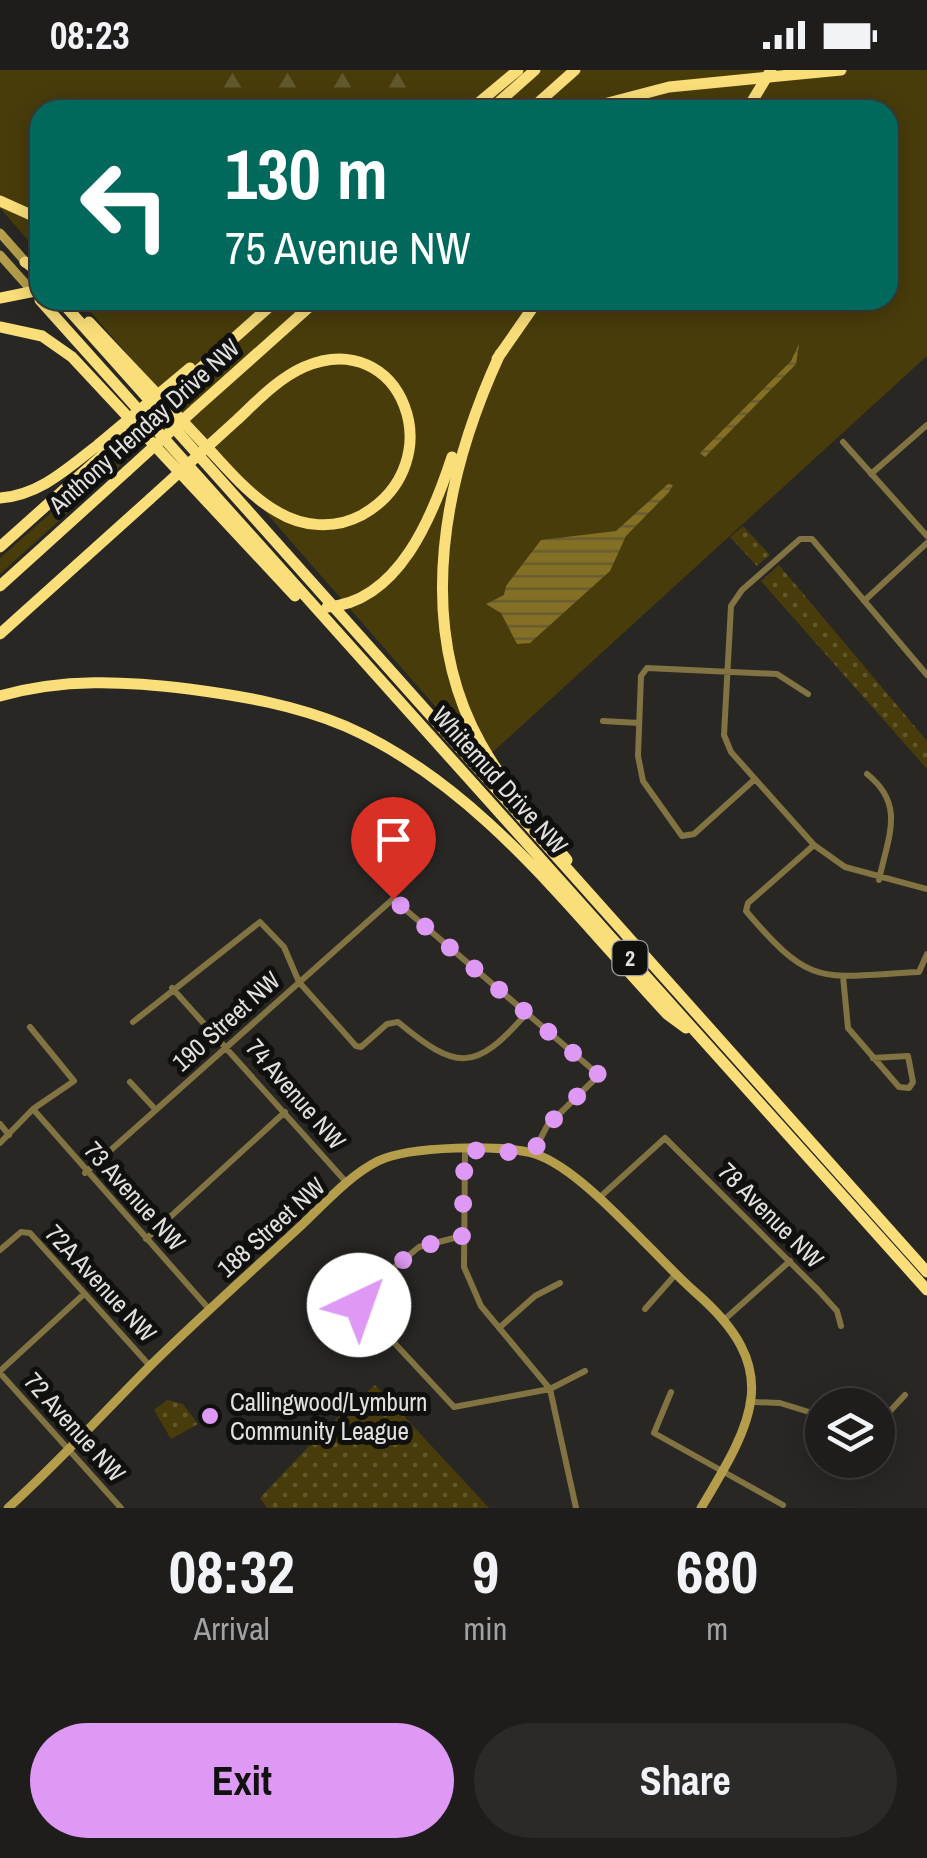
<!DOCTYPE html>
<html lang="en">
<head>
<meta charset="utf-8">
<style>
  body { margin:0; font-family:"Archivo Narrow",sans-serif; background:#2b2a28; color:#f1f3f6; height:100vh; display:flex; flex-direction:column; font-size:38px; white-space:nowrap }
  * { box-sizing:border-box; margin:0 }
  p { font-size:32px; color:#a1a2a3 }
  .icon { flex:none; width:55px; height:55px; fill:none; stroke:currentColor; stroke-width:2; stroke-linecap:round; stroke-linejoin:round }
  .map { position:relative; height:1438px; overflow:hidden }
  .sheet { display:flex; flex-direction:column; background:#1e1d1b; flex:1 }
  .sheet>* { flex:none }
  .hud { position:absolute; left:30px; top:30px; width:868px; height:210px; border-radius:30px; box-shadow:0 5px 25px #0003,0 0 0 2px #3c3b3a; background:#00695c; color:#fff; overflow:hidden }
  .buttons { position:absolute; left:805px; top:1318px; display:grid; gap:20px }
  .buttons a { display:grid; place-items:center; width:90px; height:90px; border-radius:50%; background:#1e1d1b; box-shadow:0 5px 25px #0003,0 0 0 2px #3c3b3a; font-size:50px }
  .pin { position:absolute; display:grid; place-items:center; width:85px; height:85px; color:#fff; margin:-102px -42px; border-radius:50% 50% 50% 0; rotate:-45deg; box-shadow:0 0 10px #0007 }
  .pin .icon { rotate:45deg }
  .me { position:absolute; width:110px; margin:-55px; rotate:42deg; stroke-linejoin:round; filter:drop-shadow(0 0 8px #0008) }
  .turn { display:flex; align-items:center; gap:35px; height:210px; padding:0 30px; font-size:45px }
  .turn .icon { width:130px; height:130px; stroke-width:2.5 }
  .turn b { display:block; font-size:70px; line-height:85px }
  .eta { display:flex; justify-content:space-evenly; align-items:center; height:170px; text-align:center }
  .eta b { font-size:60px; font-weight:700; line-height:70px }
  .button { display:flex; gap:20px; margin-top:auto; padding:20px 30px }
  .button a { flex:1; height:115px; border-radius:60px; background:#dd99f3; color:#111; font-size:40px; font-weight:700; line-height:115px; text-align:center }
  .button a+a { background:#2b2a28; color:#f1f3f6 }
  .status { display:flex; justify-content:space-between; align-items:center; height:70px; padding:0 50px; background:#1e1d1b; direction:ltr }
  .status svg { height:28px; fill:currentColor }
  .map>svg:first-child { display:block }
  .grass { fill:#483c0b }
  .forest { fill:url(#forest-firs) }
  .park { fill:url(#park-dots) }
  .water { fill:url(#water-rules) }
  .lines { fill:none; stroke-linecap:round; stroke-linejoin:round }
  .street { stroke:#817342; stroke-width:6 }
  .secondary { stroke:#b49e4b; stroke-width:9 }
  .highway { stroke:#fade79; stroke-width:11 }
  .highway-bridge { stroke:#fade79; stroke-width:11 }
  .route { stroke:#dd99f3; stroke-width:18; stroke-dasharray:0 32.4 }
  .poi-dot { fill:#dd99f3; stroke:#10100f; stroke-width:4 }
  .labels { text-anchor:middle; stroke-width:10; stroke-linejoin:round; paint-order:stroke }
  .shield { fill:#10100f; stroke:#a3a2a1; stroke-width:2.5 }
  .shield-label { font-size:22px; font-weight:bold; fill:#e2e1df }
  .street-label { font-size:25px; fill:#e2e1df; stroke:#10100f }
  .poi-label { font-size:25px; fill:#e2e1df; stroke:#10100f; text-anchor:start }
</style>
</head>
<body>
<div class="status"><b>08:23</b><svg viewBox="0 0 49 12"><path d="M0 12V9h3v3zM5 12V6h3v6zM10 12V3h3v9zM15 12V0h3v12zM26 1h20v11H26zM47 4h2v5h-2z"/></svg></div>
<div class="map">
<svg width="927" height="1438" viewBox="0 0 927 1438">
  <defs>
    <pattern id="forest-firs" width="22" height="20" patternUnits="userSpaceOnUse" patternTransform="scale(2.5)"><rect width="22" height="20" fill="#483c0b"/><path d="M5 1l3.5 6h-7zM16 11l3.5 6h-7z" fill="#62582e"/></pattern>
    <pattern id="park-dots" width="8" height="8" patternUnits="userSpaceOnUse" patternTransform="scale(2.5)"><rect width="8" height="8" fill="#483c0b"/><path d="M2 2h.1M6 6h.1" fill="none" stroke="#62582e" stroke-width="1.8" stroke-linecap="round"/></pattern>
    <pattern id="water-rules" width="6" height="5" patternUnits="userSpaceOnUse" patternTransform="scale(2.5)"><rect width="6" height="5" fill="#837024"/><path d="M0 2.5h6" fill="none" stroke="#675c32"/></pattern>
  </defs>
  <rect width="100%" height="100%" fill="#282724"/>
  <path class="grass" d="M0,0H927V286L483,691L80,230H888V40H40V184L0,138Z
    M137,366L144,374L0,504V488Z"/>
  <path class="forest" d="M181,0H437L443,12L395,40H201Z"/>
  <path class="park" d="M743,456L770,485L757,496L730,467Z
    M779,495L927,671V699L761,511Z
    M375,1315L489,1438H267L260,1428L328,1356Z
    M167,1330L183,1334L198,1354L171,1369L154,1340Z"/>
  <path class="water" d="M799,274L796,294L705,387L700,383L791,291Z
    M668,414L673,415L669,422L626,466L610,501L530,573L517,574L501,543L486,534L504,525L506,516L541,470L616,461Z"/>
  <g class="lines">
    <path class="street" d="M843,372L927,466
      M871,404L927,355
      M864,531L927,473
      M927,605L812,469H800L742,520L731,536L724,665L731,682L814,775L845,797L927,819
      M603,651L639,653
      M867,704C906,735 888,766 879,810
      M755,709L694,764L682,766L643,711L638,686L641,606L647,598L777,604L808,624
      M814,775L748,833L746,841C812,919 821,907 919,902L927,884
      M843,906L848,958L899,1017L909,1018L913,1012L908,986L873,988
      M172,918L347,1113
      M133,952L260,852L284,877L299,912L356,976L361,977L387,954L398,952C457,1001 475,1002 526,944
      M130,1012L156,1040
      M33,1039L209,1239
      M0,1054L9,1065
      M0,1073L33,1039L74,1011L30,957
      M465,1080L464,1197L481,1236L550,1319L576,1438
      M85,1103L393,829L599,1005L547,1056L533,1083
      M599,1128L665,1068L818,1220L837,1241L841,1256
      M146,1169L285,1042
      M0,1180L21,1162L30,1163L150,1296
      M359,1235L362,1224L419,1177L462,1166
      M347,1238L359,1235L454,1337L550,1319L585,1301
      M645,1239L675,1205
      M725,1249L790,1191
      M499,1258L535,1226L560,1213
      M0,1301L84,1224
      M0,1303L121,1438
      M671,1322L654,1363L783,1435
      M754,1332L780,1333L822,1346
      M878,1354L905,1325"/>
    <path class="secondary" d="M0,163L40,208
      M0,185L32,221
      M8,1438C59,1392 104,1342 153,1293C198,1249 245,1207 292,1164C318,1141 346,1107 378,1091C409,1076 503,1074 535,1084C583,1099 653,1185 695,1222C784,1299 754,1350 701,1438"/>
    <path class="highway" d="M470,40L518,0
      M490,40L535,0
      M530,40L575,0
      M581,40L669,17L841,0
      M0,131L40,149
      M25,192L40,201
      M0,228L40,220
      M40,230L927,1220
      M60,230L927,1202
      M89,252C127,293 166,333 204,374C225,396 248,425 276,441C302,457 334,460 362,445C454,393 402,255 304,297C279,308 258,330 239,348
      M0,257L42,266L72,287L295,526
      M500,284C445,403 413,552 481,674C504,715 538,753 567,790
      M497,289L538,230
      M195,303L277,230
      M195,339L317,230
      M0,428C40,425 68,398 99,374
      M0,477L107,381
      M0,516L127,401
      M327,537C399,532 433,445 452,387
      M0,564L150,429
      M0,626C63,608 125,611 189,619C242,626 295,635 345,656C478,714 570,840 667,944L686,958"/>
    <path class="highway-bridge" d="M748,38L771,0
      M99,374L190,298
      M107,381L191,306
      M127,401L195,339
      M150,429L239,348"/>
  </g>
  <g class="lines">
    <path class="route" d="M359,1235L362,1224L419,1177L462,1166L465,1080L533,1083L547,1056L599,1005L393,829"/>
  </g>
  <circle class="poi-dot" cx="210" cy="1346" r="10"/>
  <g class="labels">
    <rect class="shield" x="612.5" y="871" width="35" height="34" rx="8"/>
    <g class="shield-label">
      <text x="630" y="896">2</text>
    </g>
    <g class="street-label">
      <text transform="translate(144 356) rotate(-42)" y="9">Anthony Henday Drive NW</text>
      <text transform="translate(500 710) rotate(48)" y="9">Whitemud Drive NW</text>
      <text transform="translate(226 951) rotate(-42)" y="9">190 Street NW</text>
      <text transform="translate(296 1024) rotate(49)" y="9">74 Avenue NW</text>
      <text transform="translate(135 1126) rotate(48)" y="9">73 Avenue NW</text>
      <text transform="translate(771 1145) rotate(45)" y="9">78 Avenue NW</text>
      <text transform="translate(271 1157) rotate(-42)" y="9">188 Street NW</text>
      <text transform="translate(101 1213) rotate(47)" y="9">72A Avenue NW</text>
      <text transform="translate(75 1357) rotate(48)" y="9">72 Avenue NW</text>
    </g>
    <g class="poi-label">
      <text x="230" y="1341">Callingwood/Lymburn<tspan x="230" dy="29">Community League</tspan></text>
    </g>
  </g>
</svg>
<div class="buttons">
<a><svg class="icon" aria-label="layers" viewBox="0 0 24 24"><path d="M12 4l9 5-9 5-9-5zM3 14l9 5 9-5"/></svg></a>
</div>
<div class="pin" style="left:393px;top:829px;background:#d93025"><svg class="icon" aria-label="arrive" viewBox="0 0 24 24"><path d="M6 21V4h12l-3 4 3 4H6"/></svg></div>
<svg class="me" style="left:359px;top:1235px" viewBox="-20 -20 40 40"><circle r="19" fill="#fff"/><path d="M0-13L10 11 0 6-10 11z" fill="#dd99f3"/></svg>
<div class="hud">
<div class="turn"><svg class="icon" aria-label="left" viewBox="0 0 24 24"><path d="M17 20v-9H6M10 6l-5 5 5 5"/></svg><div><b>130 m</b>75 Avenue NW</div></div>
</div>
</div>
<section class="sheet">
<div class="eta">
<div><b>08:32</b><p>Arrival</p></div>
<div><b>9</b><p>min</p></div>
<div><b>680</b><p>m</p></div>
</div>
<div class="button"><a>Exit</a><a>Share</a></div>
</section>
</body>
</html>
